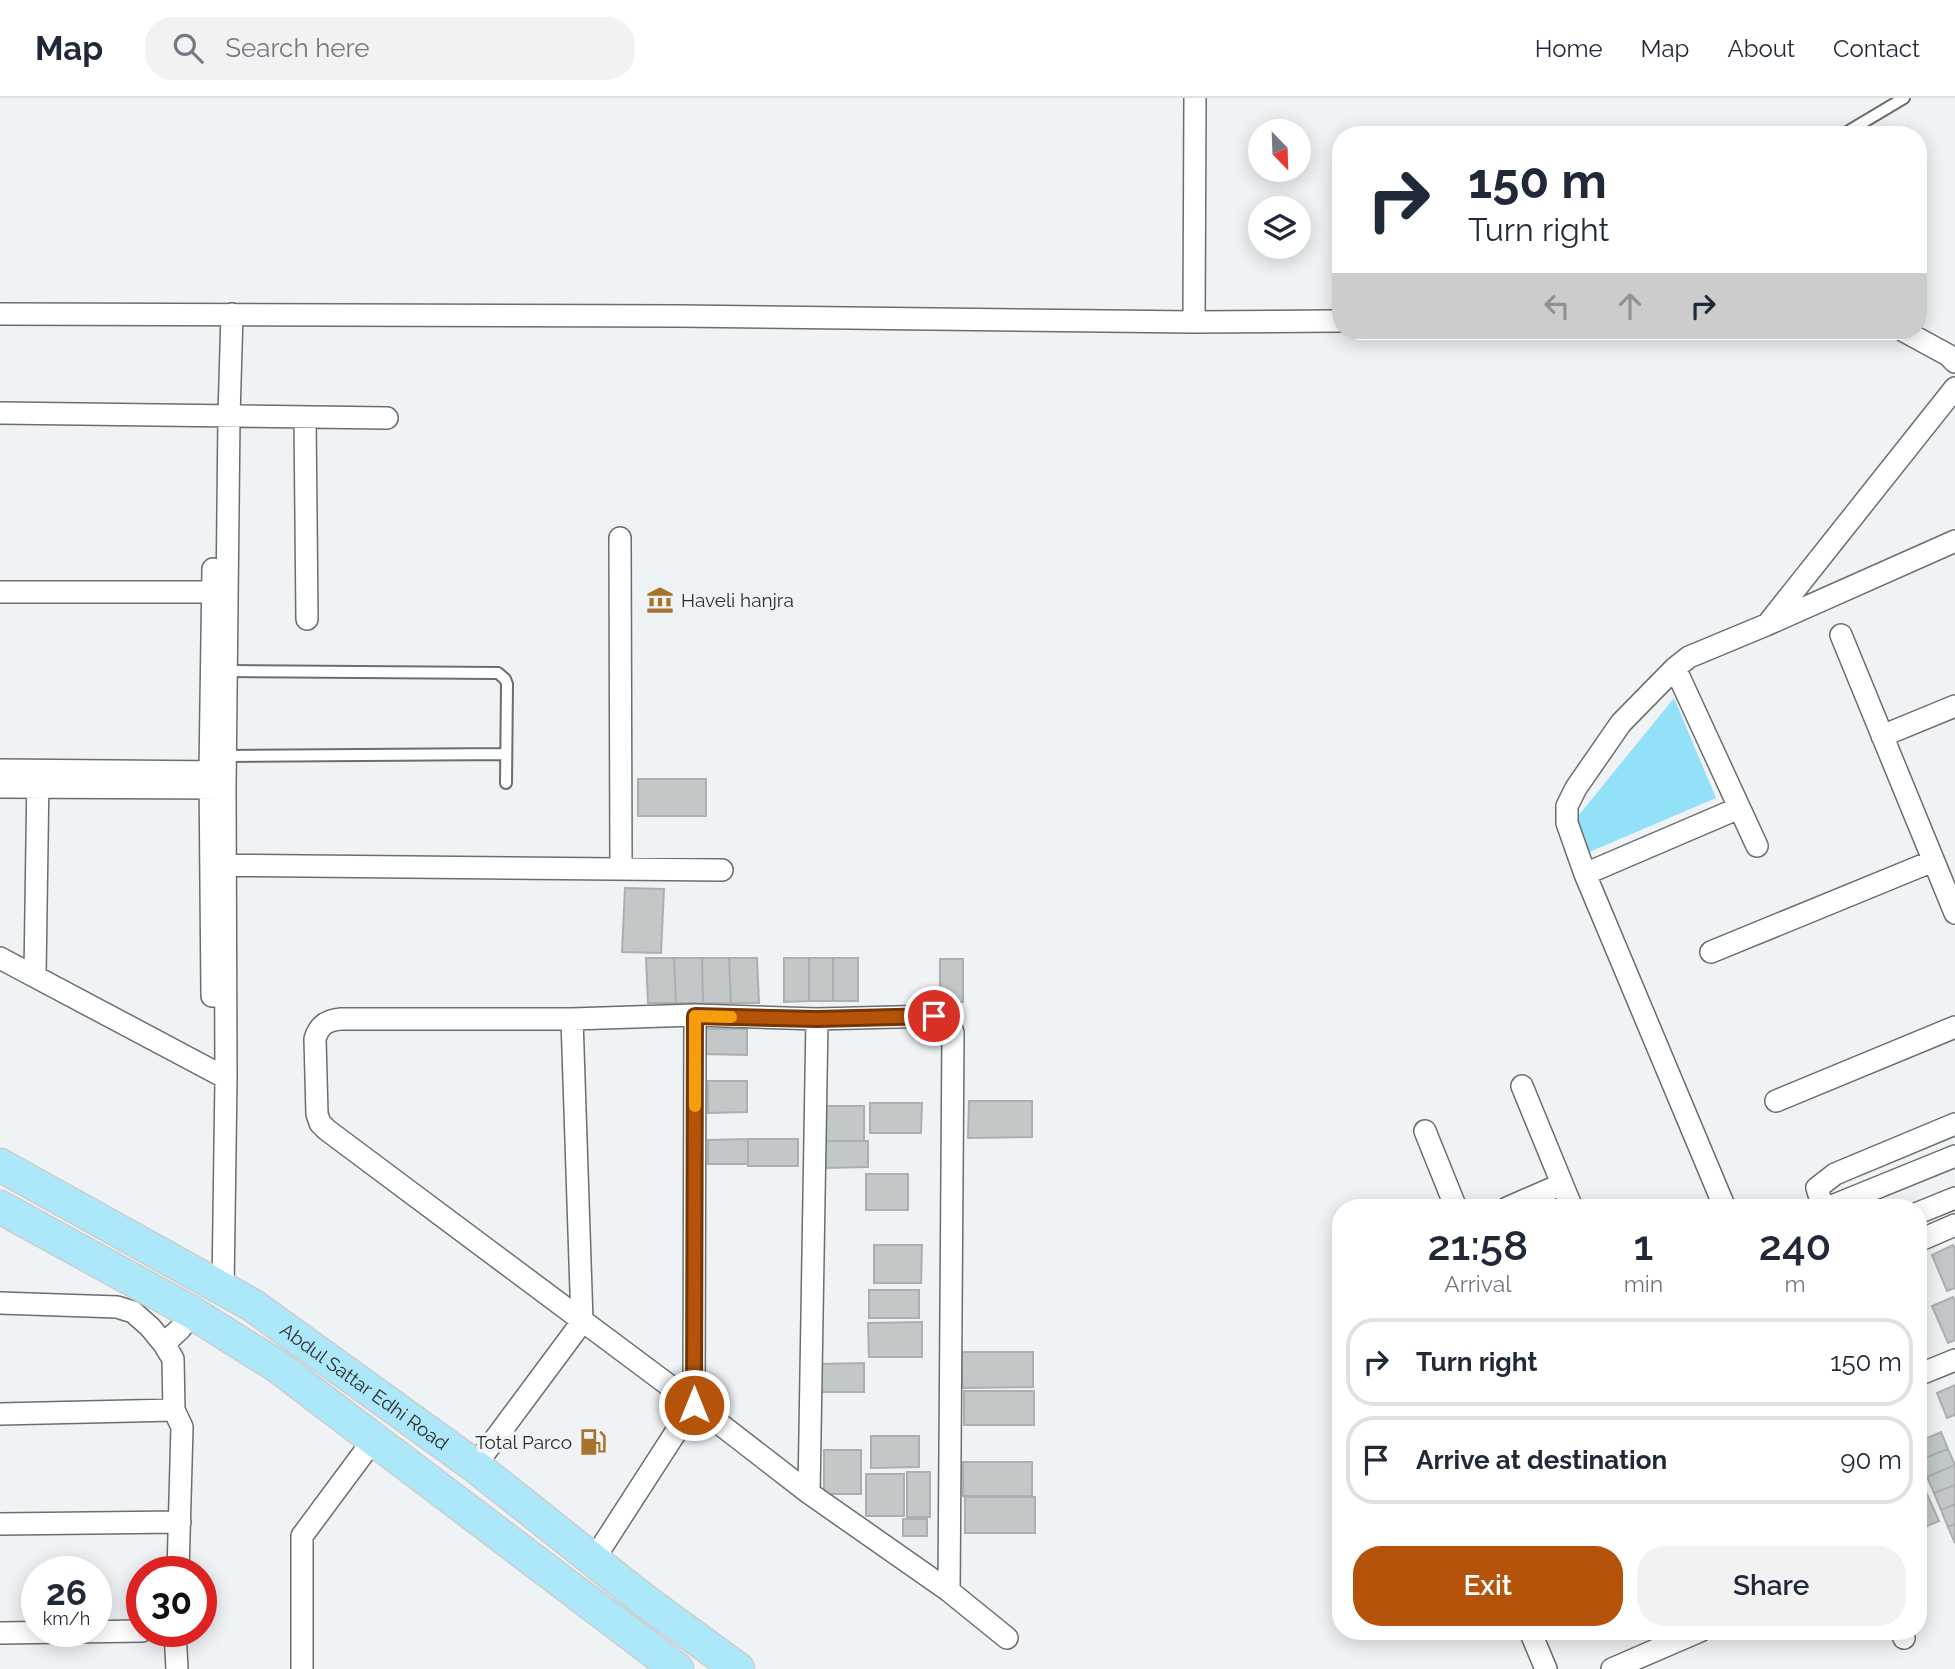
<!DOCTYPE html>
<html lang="en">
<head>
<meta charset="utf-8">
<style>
  body { margin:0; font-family:Raleway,sans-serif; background:#f2f2f3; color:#1f2937; height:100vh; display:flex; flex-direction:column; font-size:26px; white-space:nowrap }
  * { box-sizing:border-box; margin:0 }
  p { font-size:23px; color:#747a83 }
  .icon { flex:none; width:38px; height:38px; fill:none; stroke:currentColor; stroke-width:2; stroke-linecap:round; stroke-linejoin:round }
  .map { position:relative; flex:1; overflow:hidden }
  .panel { position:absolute; left:1332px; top:1101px; width:595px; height:441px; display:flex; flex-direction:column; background:#fff; border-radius:28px; box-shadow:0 4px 18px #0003 }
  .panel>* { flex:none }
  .top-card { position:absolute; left:1332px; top:28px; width:595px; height:214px; border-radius:28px; box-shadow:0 4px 18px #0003; background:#fff; color:#1f2937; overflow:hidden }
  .needle { width:46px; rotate:157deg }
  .tools { position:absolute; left:1248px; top:21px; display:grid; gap:14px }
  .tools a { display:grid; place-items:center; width:63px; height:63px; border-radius:50%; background:#fff; box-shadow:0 4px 18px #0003; font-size:35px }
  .speed { position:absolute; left:21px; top:1458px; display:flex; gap:14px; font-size:35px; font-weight:700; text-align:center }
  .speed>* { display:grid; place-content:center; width:91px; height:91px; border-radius:50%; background:#fff; box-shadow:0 4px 18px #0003; line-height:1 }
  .speed small { font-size:18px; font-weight:400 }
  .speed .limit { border:10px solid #d22; background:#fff; color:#111 }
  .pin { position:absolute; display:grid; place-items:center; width:60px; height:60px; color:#fff; margin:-30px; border:4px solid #fff; border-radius:50%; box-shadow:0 2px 7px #0007 }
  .me { position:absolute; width:77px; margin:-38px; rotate:0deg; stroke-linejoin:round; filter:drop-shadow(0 0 5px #0008) }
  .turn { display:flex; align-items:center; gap:24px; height:147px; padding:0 21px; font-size:32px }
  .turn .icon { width:91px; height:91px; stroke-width:2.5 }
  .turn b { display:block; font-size:49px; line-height:60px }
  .lanes { display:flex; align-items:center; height:66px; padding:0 21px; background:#0003; justify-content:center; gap:35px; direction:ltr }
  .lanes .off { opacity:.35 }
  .eta { display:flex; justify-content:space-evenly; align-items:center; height:119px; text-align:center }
  .eta b { font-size:42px; font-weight:600; line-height:49px }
  .action { display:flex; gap:14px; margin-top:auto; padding:14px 21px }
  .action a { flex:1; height:80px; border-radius:28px; background:#b45309; color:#fff; font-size:28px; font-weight:600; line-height:80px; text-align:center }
  .action a+a { background:#f2f2f3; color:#1f2937 }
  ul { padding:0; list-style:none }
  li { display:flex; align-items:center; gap:21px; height:88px; margin:0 14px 10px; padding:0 7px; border:4px solid #e0e1e3; border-radius:28px }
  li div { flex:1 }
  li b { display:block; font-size:26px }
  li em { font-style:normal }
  header { display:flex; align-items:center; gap:42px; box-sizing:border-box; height:98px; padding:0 35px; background:#fff; border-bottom:2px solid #e0e1e3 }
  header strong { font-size:33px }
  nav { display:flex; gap:38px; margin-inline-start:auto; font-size:24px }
  .search { width:490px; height:63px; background:#f2f2f3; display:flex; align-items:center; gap:18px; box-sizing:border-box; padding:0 24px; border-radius:28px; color:#747a83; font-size:26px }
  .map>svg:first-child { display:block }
  .green { fill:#92e1f9 }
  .building { fill:#c2c7c8; stroke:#abafb1; stroke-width:2 }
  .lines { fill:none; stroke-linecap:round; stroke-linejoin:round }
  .lane-casing { stroke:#6a6e6f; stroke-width:14 }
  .street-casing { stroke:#6a6e6f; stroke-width:24 }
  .primary-casing { stroke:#cdcdcd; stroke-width:35 }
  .lane { stroke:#fff; stroke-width:10 }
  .street { stroke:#fff; stroke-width:21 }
  .primary { stroke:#ace8f9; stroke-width:32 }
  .route-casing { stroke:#753606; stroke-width:18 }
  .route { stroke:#b45309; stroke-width:12 }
  .slow { stroke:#f59e0b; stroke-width:12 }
  .labels { text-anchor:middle; stroke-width:7; stroke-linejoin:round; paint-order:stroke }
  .poi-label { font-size:19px; fill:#2d2f30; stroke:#eff3f5; text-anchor:start }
  .street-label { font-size:19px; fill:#2d2f30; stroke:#eff3f5 }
</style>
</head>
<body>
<header>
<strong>Map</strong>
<div class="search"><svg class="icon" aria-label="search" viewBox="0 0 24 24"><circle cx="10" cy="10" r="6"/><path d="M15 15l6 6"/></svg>Search here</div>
<nav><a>Home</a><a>Map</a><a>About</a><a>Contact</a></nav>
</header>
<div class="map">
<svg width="1955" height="1571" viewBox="0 0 1955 1571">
  <rect width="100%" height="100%" fill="#eff3f5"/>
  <path class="green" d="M1674,600L1716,700L1587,755L1574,723Z"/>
  <path class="building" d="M638,681H706V718H638Z
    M625,790L664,791L661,855L622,854Z
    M646,860H674L676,905H648Z
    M674,860H702L703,905H676Z
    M702,860H729L731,905H703Z
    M729,860H757L759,905H731Z
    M784,860H809V903L784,904Z
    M809,860H833V903H809Z
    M833,860H858V903H833Z
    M940,861H963V904H940Z
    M703,931H747V957L703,956Z
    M708,983H747V1014L708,1015Z
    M969,1003H1032V1039L968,1040Z
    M870,1005H922L921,1035H870Z
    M825,1008H864V1043H825Z
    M748,1041V1066H708V1042Z
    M748,1041H798V1068H748Z
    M825,1043H868V1069L825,1070Z
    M866,1076H908V1112H866Z
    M874,1147H922L921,1185H874Z
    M1953,1147L1955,1151V1190L1947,1193L1932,1157Z
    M869,1192H919V1220H869Z
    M1953,1199L1955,1203V1242L1948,1245L1932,1208Z
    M922,1224V1259H869L868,1225Z
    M962,1254H1033V1289L962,1290Z
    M864,1265V1294H819V1266Z
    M1955,1287V1317L1947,1320L1937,1295Z
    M964,1293H1034V1327H964Z
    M1941,1334L1948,1351L1920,1362L1918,1356V1344Z
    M871,1338H919V1369L871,1370Z
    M1948,1351L1955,1367L1927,1379L1920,1362Z
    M824,1352H861V1396H824Z
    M963,1364H1032V1398H963Z
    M1955,1367V1387L1934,1395L1927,1379Z
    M907,1374H930V1419H907Z
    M1918,1375L1924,1389L1918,1391Z
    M866,1376H904V1418H866Z
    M1955,1387V1406L1941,1412L1934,1395Z
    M1927,1396L1939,1423L1918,1432V1400Z
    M965,1399H1035V1435H965Z
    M1955,1406V1426L1948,1429L1941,1412Z
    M903,1421H927V1438H903Z
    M1955,1426V1445L1948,1429Z"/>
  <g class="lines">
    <defs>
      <path id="lane" d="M1842,37L1904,0
        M227,573L498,575L505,581L507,586L506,685
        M227,658L505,656"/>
      <path id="street" d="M0,216L679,218L1194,224L1340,223
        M1194,224L1195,0
        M1904,233L1948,257L1955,264
        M0,315L387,320
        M305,319L307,521
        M620,440L621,771
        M0,494H213
        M1770,523L1955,290
        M1841,537L1955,815
        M1675,570L1757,748
        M1882,638L1955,608
        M0,672L222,674
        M0,689L223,690
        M213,767L722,772
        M1585,776L1739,710
        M1711,854L1933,763
        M0,860L226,980
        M35,877L38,677
        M212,898L210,674L213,471
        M1522,988L1572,1110
        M1776,1003L1955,929
        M1425,1033L1456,1110
        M1507,1110L1562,1086
        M1725,1110L1585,776L1567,725V708L1576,690L1621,625L1675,570L1689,559L1766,527L1955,443
        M1823,1110L1817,1090L1835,1076L1955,1026
        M1827,1110L1955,1058
        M1918,1115L1955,1100
        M1918,1143L1955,1127
        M223,1191L226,980L225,690L229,318L232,216
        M0,1205L117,1209L133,1214L150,1229L164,1246L173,1261L174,1312L182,1329L178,1474
        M164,1246L181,1230L191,1214
        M1918,1277L1955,1262
        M0,1316L174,1312
        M475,1368L582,1224L572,921
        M809,1395L817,921
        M0,1426L180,1424
        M594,1461L694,1306L695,917
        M949,1493L953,935L950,925L945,921L934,918L817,921L695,917L572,921H341C327,922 319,927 315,941L317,1016L320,1025L327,1032L694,1306L809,1395L949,1493L1007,1540
        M175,1533L177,1571
        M1530,1533L1546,1571
        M1901,1533L1904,1540
        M0,1535L142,1533
        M302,1571V1438L374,1341
        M1612,1571L1700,1533"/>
      <g id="primary">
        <path id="s1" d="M0,1067L252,1207L475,1368L645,1503L738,1571"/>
        <path d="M0,1109L191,1214L277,1268L677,1571"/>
      </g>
    </defs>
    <use href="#lane" class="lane-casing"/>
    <use href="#street" class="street-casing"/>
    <use href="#primary" class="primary-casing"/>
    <use href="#lane" class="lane"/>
    <use href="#street" class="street"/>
    <use href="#primary" class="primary"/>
  </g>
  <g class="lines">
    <defs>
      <path id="route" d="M694,1307L695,918L817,921L934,918"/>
    </defs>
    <use href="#route" class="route-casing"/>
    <use href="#route" class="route"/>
    <path class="slow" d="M695,1008V918L731,919"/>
  </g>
  <defs>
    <symbol id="museum-bare" viewBox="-9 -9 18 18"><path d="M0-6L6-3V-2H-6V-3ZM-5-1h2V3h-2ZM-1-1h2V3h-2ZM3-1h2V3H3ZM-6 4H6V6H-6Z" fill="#a8732d" stroke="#eff3f5" stroke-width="2.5" paint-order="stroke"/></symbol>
    <symbol id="fuel-bare" viewBox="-9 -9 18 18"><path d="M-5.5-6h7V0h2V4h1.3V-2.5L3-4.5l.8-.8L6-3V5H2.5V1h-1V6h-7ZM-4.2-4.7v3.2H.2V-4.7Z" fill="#a8732d" stroke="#eff3f5" stroke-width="2.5" paint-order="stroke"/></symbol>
  </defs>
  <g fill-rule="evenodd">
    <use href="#museum-bare" x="641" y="483" width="38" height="38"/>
    <use href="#fuel-bare" x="574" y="1325" width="38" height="38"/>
  </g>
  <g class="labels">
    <g class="poi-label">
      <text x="681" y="509">Haveli hanjra</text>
      <text x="572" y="1351" text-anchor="end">Total Parco</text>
    </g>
    <g class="street-label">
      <text dy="7" stroke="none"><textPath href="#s1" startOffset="427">Abdul Sattar Edhi Road</textPath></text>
    </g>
  </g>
</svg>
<div class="tools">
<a><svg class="needle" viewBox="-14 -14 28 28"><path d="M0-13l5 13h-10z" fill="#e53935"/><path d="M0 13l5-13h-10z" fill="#747a83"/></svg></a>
<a><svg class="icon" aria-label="layers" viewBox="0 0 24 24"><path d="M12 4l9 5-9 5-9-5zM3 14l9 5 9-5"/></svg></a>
</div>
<div class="speed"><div>26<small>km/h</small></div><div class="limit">30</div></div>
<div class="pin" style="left:934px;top:918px;background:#d93025"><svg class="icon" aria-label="arrive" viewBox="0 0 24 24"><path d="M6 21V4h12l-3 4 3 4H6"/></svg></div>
<svg class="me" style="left:694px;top:1307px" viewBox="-20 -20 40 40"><circle r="17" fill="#b45309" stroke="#fff" stroke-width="3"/><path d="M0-11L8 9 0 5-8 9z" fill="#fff"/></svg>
<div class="top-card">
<div class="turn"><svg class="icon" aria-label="right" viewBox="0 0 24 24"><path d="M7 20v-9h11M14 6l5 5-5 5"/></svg><div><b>150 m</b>Turn right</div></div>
<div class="lanes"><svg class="icon off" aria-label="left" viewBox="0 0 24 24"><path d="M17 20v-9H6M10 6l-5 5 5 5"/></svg><svg class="icon off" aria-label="ahead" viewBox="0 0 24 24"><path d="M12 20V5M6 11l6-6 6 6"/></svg><svg class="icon" aria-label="right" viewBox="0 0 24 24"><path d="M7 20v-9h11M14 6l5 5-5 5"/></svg></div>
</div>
<section class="panel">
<div class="eta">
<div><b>21:58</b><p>Arrival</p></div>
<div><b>1</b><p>min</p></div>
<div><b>240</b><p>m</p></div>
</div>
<ul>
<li><svg class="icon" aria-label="right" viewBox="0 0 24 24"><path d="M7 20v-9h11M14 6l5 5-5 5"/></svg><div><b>Turn right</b></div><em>150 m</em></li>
<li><svg class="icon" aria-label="arrive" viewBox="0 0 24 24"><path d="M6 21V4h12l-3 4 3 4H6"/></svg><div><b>Arrive at destination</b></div><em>90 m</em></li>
</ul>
<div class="action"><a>Exit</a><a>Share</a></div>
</section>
</div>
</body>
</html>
